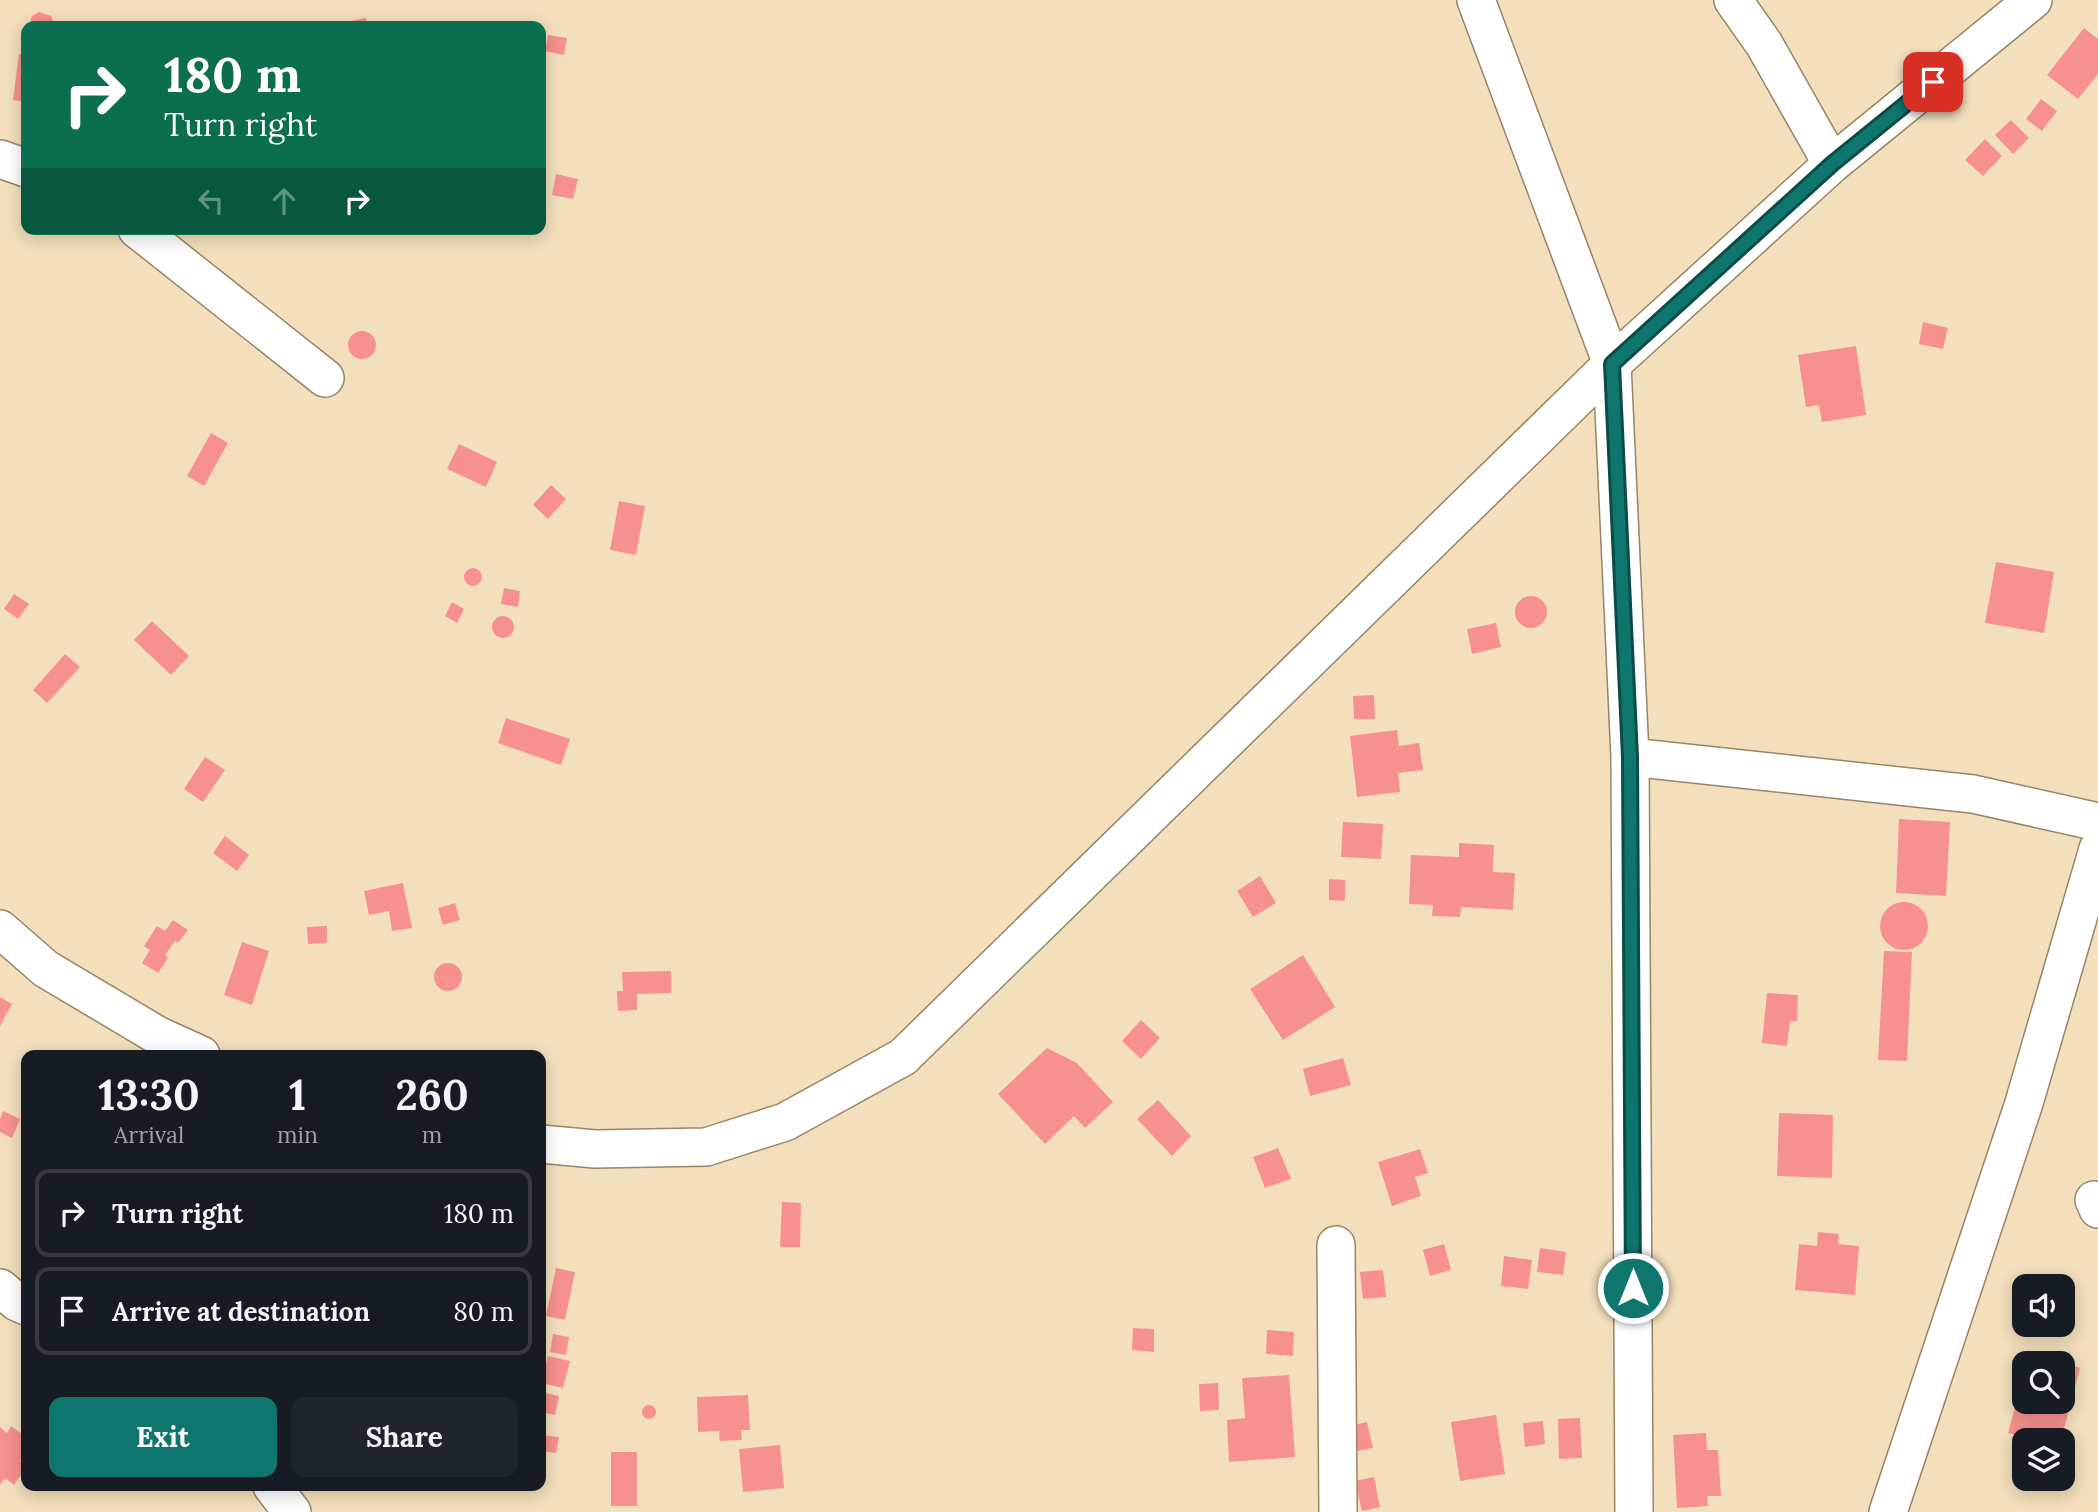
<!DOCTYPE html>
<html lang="en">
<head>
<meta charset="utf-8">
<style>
  body { margin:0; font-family:Lora,serif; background:#20242c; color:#f1f3f6; height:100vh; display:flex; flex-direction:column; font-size:26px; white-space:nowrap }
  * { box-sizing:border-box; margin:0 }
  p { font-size:23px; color:#9ea1a6 }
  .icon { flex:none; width:38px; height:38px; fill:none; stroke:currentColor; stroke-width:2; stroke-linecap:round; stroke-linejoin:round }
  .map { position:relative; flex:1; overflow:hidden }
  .sheet { position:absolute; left:21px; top:1050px; width:525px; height:441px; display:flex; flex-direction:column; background:#171b24; border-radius:14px; box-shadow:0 4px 18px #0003 }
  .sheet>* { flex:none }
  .hud { position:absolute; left:21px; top:21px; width:525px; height:214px; border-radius:14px; box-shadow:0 4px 18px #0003; background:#0b6e4f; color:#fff; overflow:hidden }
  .tools { position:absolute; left:2012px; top:1274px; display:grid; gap:14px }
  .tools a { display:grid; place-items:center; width:63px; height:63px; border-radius:14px; background:#171b24; box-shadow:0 4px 18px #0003; font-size:35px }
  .pin { position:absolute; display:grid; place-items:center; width:60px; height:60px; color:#fff; margin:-30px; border-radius:14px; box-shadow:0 4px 10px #0006 }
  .me { position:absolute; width:77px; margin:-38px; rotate:0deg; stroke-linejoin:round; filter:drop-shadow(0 0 5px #0008) }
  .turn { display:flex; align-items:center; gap:24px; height:147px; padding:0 28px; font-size:32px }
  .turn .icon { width:91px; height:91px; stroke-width:2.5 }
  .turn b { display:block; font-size:49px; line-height:60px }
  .lanes { display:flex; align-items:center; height:66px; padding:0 28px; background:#0003; justify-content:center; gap:35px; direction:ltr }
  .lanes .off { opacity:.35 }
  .eta { display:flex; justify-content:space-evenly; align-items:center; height:119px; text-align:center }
  .eta b { font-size:42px; font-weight:700; line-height:49px }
  .primary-button { display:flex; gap:14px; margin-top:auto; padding:14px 28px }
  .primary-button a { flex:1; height:80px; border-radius:14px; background:#0f766e; color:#fff; font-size:28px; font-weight:700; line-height:80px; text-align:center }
  .primary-button a+a { background:#20242c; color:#f1f3f6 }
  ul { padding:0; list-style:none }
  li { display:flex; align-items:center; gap:21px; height:88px; margin:0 14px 10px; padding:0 14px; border:4px solid #363941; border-radius:14px }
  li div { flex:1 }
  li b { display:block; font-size:26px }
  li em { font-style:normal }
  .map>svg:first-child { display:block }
  .building { fill:#f7918f }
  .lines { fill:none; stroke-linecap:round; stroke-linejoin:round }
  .minor-casing { stroke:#978565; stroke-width:40 }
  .minor { stroke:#fff; stroke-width:37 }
  .route-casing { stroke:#0a4d48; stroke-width:18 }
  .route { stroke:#0f766e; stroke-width:12 }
</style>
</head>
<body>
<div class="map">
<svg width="2098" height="1512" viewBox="0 0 2098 1512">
  <rect width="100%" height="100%" fill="#f3dfbc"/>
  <path class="building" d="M39,12L51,16L55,26H29L32,16Z
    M366,18L368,26H345V22Z
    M2084,28L2098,39V74L2078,99L2047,75Z
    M548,35L567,38L564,55L545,51Z
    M19,54L26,55V102L13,100Z
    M2041,99L2057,111L2042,131L2026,119Z
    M2011,120L2029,138L2013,154L1995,135Z
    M1985,139L2002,156L1983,176L1965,160Z
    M556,174L578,179L573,199L552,195Z
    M1923,322L1948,328L1943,349L1919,344Z
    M348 345a14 14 0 1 1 28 0a14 14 0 1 1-28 0Z
    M1856,346L1866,415L1822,422L1819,405L1806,407L1798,355Z
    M211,433L228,443L204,486L187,476Z
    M459,444L497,462L486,487L447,469Z
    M551,485L566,499L548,519L533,505Z
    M619,501L645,506L636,555L610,550Z
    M1996,562L2054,572L2044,633L1985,623Z
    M464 577a9 9 0 1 1 18 0a9 9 0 1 1-18 0Z
    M504,588L520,591L518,607L501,604Z
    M14,594L29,604L18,619L4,609Z
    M1515 612a16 16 0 1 1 32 0a16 16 0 1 1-32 0Z
    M452,602L464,609L457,623L445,616Z
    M492 627a11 11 0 1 1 22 0a11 11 0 1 1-22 0Z
    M152,621L189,656L171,675L134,640Z
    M1496,623L1501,647L1472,654L1467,629Z
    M65,654L80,667L47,703L33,690Z
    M1374,695L1375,719H1354L1353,696Z
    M506,718L570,739L561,765L498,743Z
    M1397,730L1399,746L1419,743L1423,770L1398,773L1400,792L1357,797L1350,736Z
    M205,757L225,770L203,802L184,789Z
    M1899,819L1950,822L1946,896L1896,893Z
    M1343,822L1383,824L1381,859L1341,857Z
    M225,836L249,855L237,871L213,853Z
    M1459,843L1494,845L1493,872L1515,873L1513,910L1461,907L1460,917L1432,916L1433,905L1409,904L1411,855L1459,857Z
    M1260,876L1276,903L1253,917L1237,891Z
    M1329,879L1345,880V901L1329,900Z
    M403,883L412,928L392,931L389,911L369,915L364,891Z
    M1880 926a24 24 0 1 1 48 0a24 24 0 1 1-48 0Z
    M455,903L460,920L443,925L438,908Z
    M173,920L188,930L178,943L175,941L165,955L168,958L158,973L142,963L150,950L144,946L157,926L165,931Z
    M327,926V943L308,944L307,927Z
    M242,942L269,951L252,1005L224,995Z
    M1884,951L1912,952L1907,1061L1878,1060Z
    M1303,955L1335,1007L1283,1040L1250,989Z
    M434 977a14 14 0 1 1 28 0a14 14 0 1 1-28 0Z
    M671,971V993L637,994V1010L618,1011L617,991H623L622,972Z
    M1767,993L1798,995L1797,1021H1790L1787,1046L1762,1043Z
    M0,997L12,1004L0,1026Z
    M1141,1020L1160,1038L1141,1059L1122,1041Z
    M1047,1048L1077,1063L1113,1102L1085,1128L1074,1116L1045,1144L998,1094Z
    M1343,1058L1351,1085L1310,1096L1303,1069Z
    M1158,1100L1191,1136L1172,1156L1137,1119Z
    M3,1111L20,1119L12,1138L0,1132V1119Z
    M1779,1113L1833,1115L1832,1178L1777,1176Z
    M1278,1148L1291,1179L1265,1188L1253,1157Z
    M1420,1149L1428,1173L1415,1177L1421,1196L1392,1206L1378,1162Z
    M782,1202L801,1203L800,1247H780Z
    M1818,1232L1839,1234L1838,1244L1859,1246L1855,1295L1795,1290L1799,1244L1817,1246Z
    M1444,1244L1451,1270L1430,1276L1423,1250Z
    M1540,1248L1566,1252L1563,1275L1537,1272Z
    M1504,1256L1532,1260L1528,1289L1501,1286Z
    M556,1268L575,1272L565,1320L546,1316Z
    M1383,1270L1386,1297L1363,1299L1360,1272Z
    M1133,1328L1154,1329V1352L1132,1350Z
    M1267,1330L1294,1332L1293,1356L1266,1354Z
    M553,1334L569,1337L566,1355L550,1352Z
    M2029,1354L2060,1362V1363H2026Z
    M548,1356L570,1361L563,1388L541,1383Z
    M2063,1363L2080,1368L2061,1440H2034L2008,1433L2024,1374L2025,1402H2063Z
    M1289,1375L1295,1457L1229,1462L1227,1420L1245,1418L1242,1378Z
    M1218,1383L1219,1410L1200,1411L1199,1384Z
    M541,1392L559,1396L555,1415L541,1412Z
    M748,1395L750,1430H741L742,1440L720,1441L719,1431L698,1432L697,1397Z
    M642 1412a7 7 0 1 1 14 0a7 7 0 1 1-14 0Z
    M1496,1415L1505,1474L1460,1481L1451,1422Z
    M1580,1418L1582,1458L1559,1459L1558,1419Z
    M1543,1421L1545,1444L1525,1447L1523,1423Z
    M1367,1422L1373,1448L1351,1452L1345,1427Z
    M11,1426L26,1437V1452L20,1461L26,1467L14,1485L5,1478L0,1485V1427L7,1433Z
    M1706,1433L1707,1450H1718L1721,1496H1707L1708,1506L1677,1508L1673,1435Z
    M541,1435L559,1437L556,1453L541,1451Z
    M780,1445L784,1488L743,1492L739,1449Z
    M611,1452H637V1506H611Z
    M1374,1477L1380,1507L1362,1511L1355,1481Z"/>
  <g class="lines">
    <defs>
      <path id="minor" d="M1476,0L1612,364L1630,757L1634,1512
        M1733,0L1764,44L1832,164
        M0,159L26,168
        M137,229L325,378
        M1630,757L1973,794L2098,822
        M0,929L46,969L157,1035L201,1055
        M541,1144L595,1149L706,1147L785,1122L903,1057L1612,364L1832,164L2033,0
        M2094,1200L2098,1209
        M1336,1245L1338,1512
        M0,1288L17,1302L26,1306
        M272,1486L292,1512
        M1888,1512L2024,1103L2098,849"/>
    </defs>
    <use href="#minor" class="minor-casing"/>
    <use href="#minor" class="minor"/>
  </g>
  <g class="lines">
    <defs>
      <path id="route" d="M1633,1288L1630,757L1612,364L1832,164L1933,82"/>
    </defs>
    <use href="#route" class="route-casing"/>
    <use href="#route" class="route"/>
  </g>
</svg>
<div class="tools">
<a><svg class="icon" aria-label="sound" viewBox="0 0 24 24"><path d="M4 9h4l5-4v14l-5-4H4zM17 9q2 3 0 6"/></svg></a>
<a><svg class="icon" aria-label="search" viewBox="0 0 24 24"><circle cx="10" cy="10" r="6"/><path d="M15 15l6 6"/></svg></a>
<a><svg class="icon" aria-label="layers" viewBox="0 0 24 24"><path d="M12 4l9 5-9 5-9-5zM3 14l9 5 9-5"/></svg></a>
</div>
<div class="pin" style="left:1933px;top:82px;background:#d93025"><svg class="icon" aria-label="arrive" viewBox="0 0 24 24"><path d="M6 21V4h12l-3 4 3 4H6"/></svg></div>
<svg class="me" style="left:1633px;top:1288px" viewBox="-20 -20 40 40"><circle r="17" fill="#0f766e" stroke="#fff" stroke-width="3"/><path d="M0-11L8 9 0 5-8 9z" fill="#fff"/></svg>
<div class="hud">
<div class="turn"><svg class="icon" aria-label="right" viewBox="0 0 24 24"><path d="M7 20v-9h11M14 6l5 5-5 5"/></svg><div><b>180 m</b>Turn right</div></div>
<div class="lanes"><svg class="icon off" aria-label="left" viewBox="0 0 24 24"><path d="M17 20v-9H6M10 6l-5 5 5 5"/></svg><svg class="icon off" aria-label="ahead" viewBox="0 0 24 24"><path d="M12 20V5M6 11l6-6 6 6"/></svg><svg class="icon" aria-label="right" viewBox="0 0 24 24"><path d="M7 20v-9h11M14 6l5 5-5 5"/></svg></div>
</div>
<section class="sheet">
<div class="eta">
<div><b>13:30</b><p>Arrival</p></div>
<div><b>1</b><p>min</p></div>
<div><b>260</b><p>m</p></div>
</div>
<ul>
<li><svg class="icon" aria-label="right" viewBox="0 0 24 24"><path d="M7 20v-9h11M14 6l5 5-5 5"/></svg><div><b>Turn right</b></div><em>180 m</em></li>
<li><svg class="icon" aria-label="arrive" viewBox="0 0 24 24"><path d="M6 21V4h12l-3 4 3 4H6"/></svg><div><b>Arrive at destination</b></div><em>80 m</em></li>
</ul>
<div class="primary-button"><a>Exit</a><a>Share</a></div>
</section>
</div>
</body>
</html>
